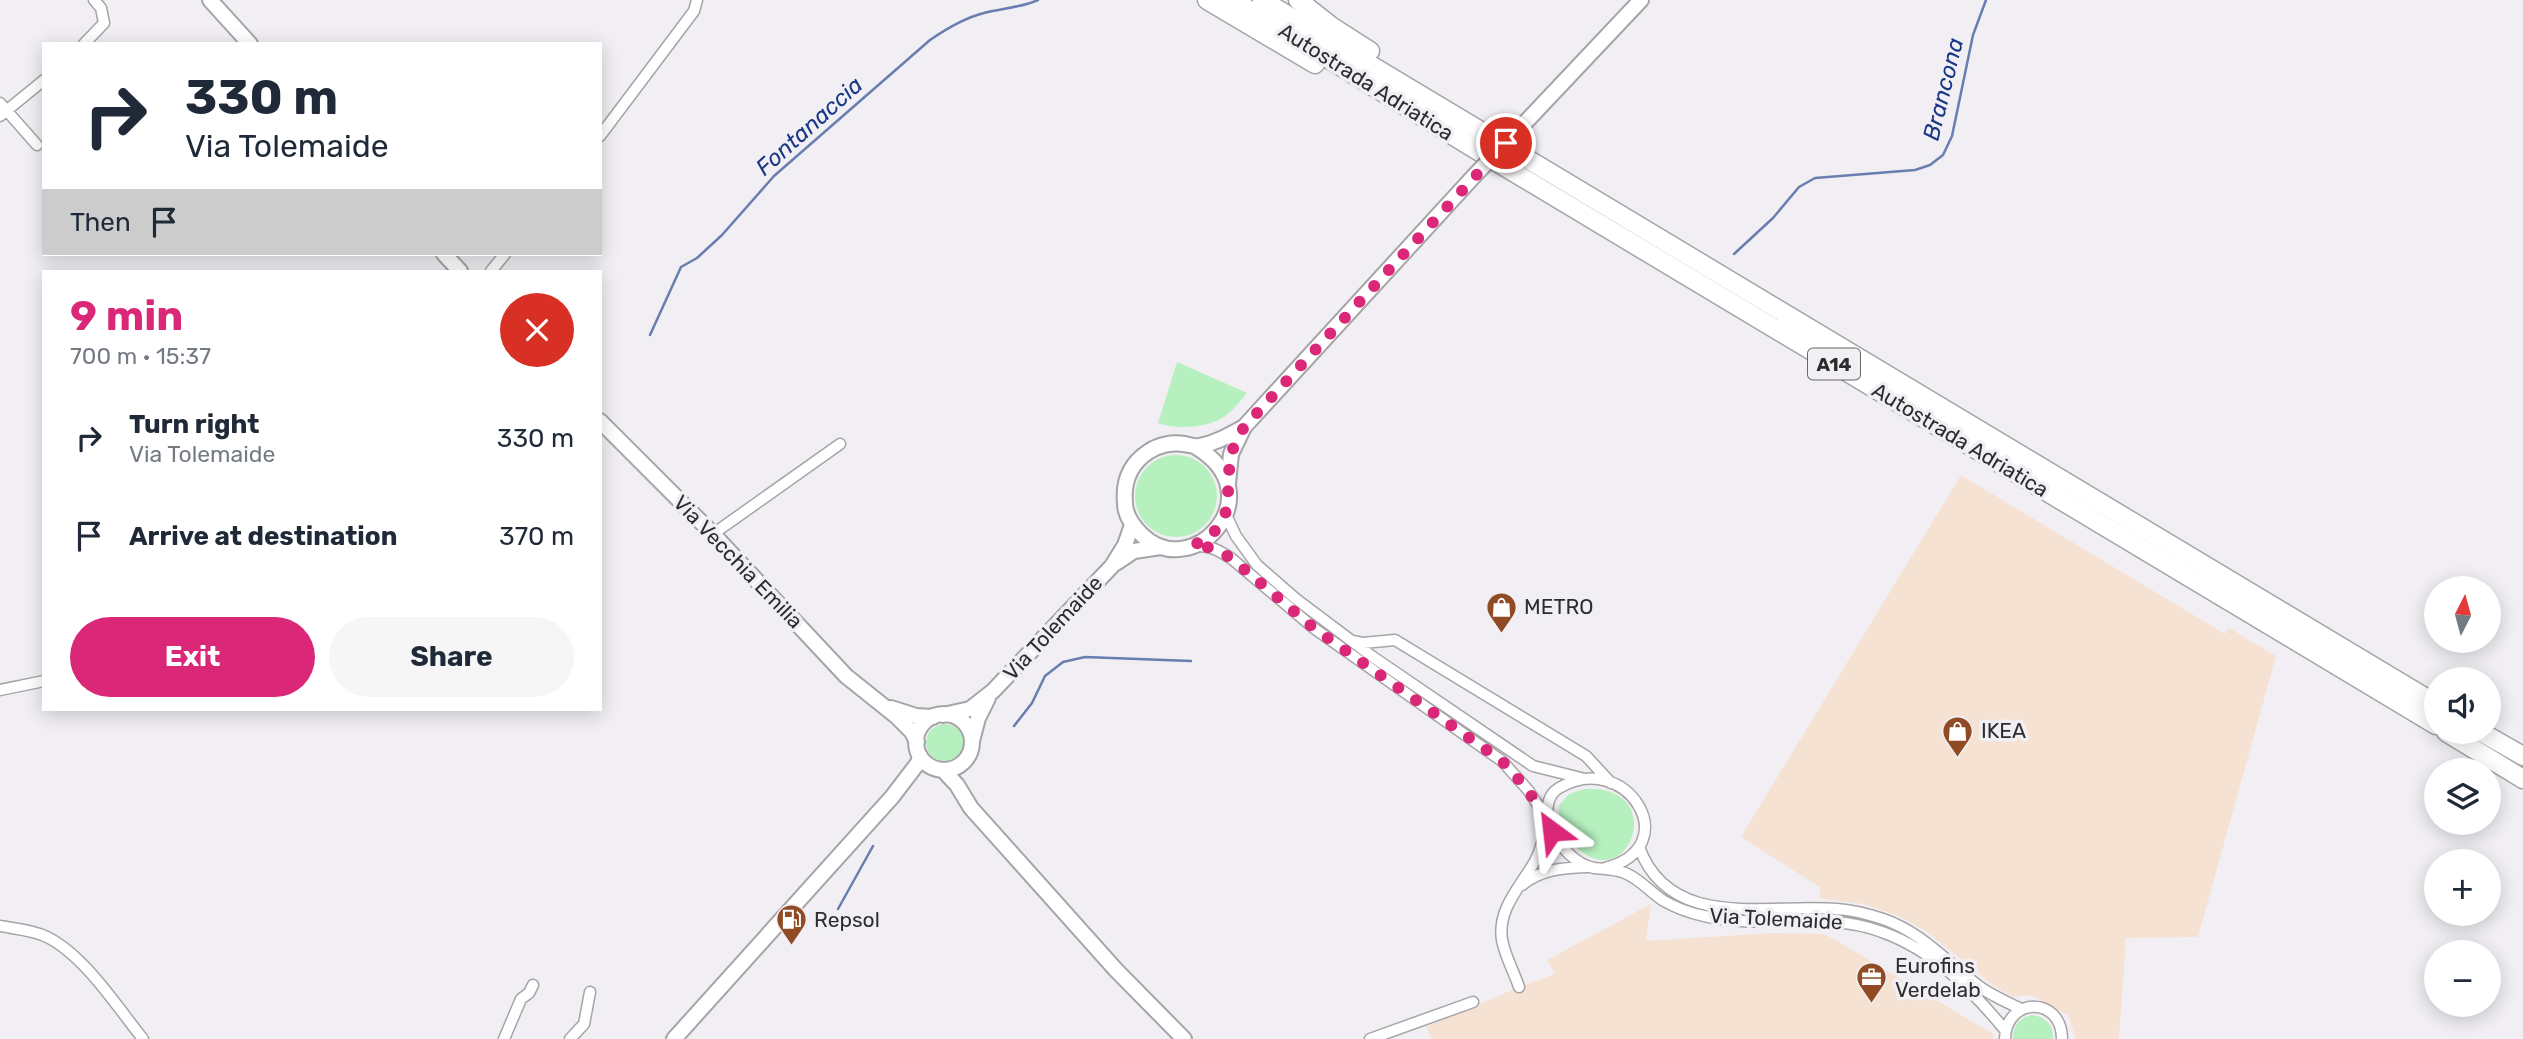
<!DOCTYPE html>
<html lang="en">
<head>
<meta charset="utf-8">
<style>
  body { margin:0; font-family:Rubik,sans-serif; background:#f6f6f7; color:#1f2937; height:100vh; display:flex; flex-direction:column; font-size:26px; white-space:nowrap }
  * { box-sizing:border-box; margin:0 }
  p { font-size:23px; color:#747a83 }
  .icon { flex:none; width:38px; height:38px; fill:none; stroke:currentColor; stroke-width:2; stroke-linecap:round; stroke-linejoin:round }
  .map { position:relative; flex:1; overflow:hidden }
  .side { position:absolute; left:42px; top:270px; width:560px; height:441px; display:flex; flex-direction:column; background:#fff; border-radius:0px; box-shadow:0 4px 18px #0003 }
  .side>* { flex:none }
  .banner { position:absolute; left:42px; top:42px; width:560px; height:214px; border-radius:0px; box-shadow:0 4px 18px #0003; background:#fff; color:#1f2937; overflow:hidden }
  .needle { width:46px; rotate:6deg }
  .controls { position:absolute; left:2424px; top:576px; display:grid; gap:14px }
  .controls a { display:grid; place-items:center; width:77px; height:77px; border-radius:50%; background:#fff; box-shadow:0 4px 18px #0003; font-size:35px }
  .pin { position:absolute; display:grid; place-items:center; width:60px; height:60px; color:#fff; margin:-30px; border:4px solid #fff; border-radius:50%; box-shadow:0 2px 7px #0007 }
  .me { position:absolute; width:77px; margin:-38px; rotate:330deg; stroke-linejoin:round; filter:drop-shadow(0 0 5px #0008) }
  .turn { display:flex; align-items:center; gap:24px; height:147px; padding:0 28px; font-size:32px }
  .turn .icon { width:91px; height:91px; stroke-width:2.5 }
  .turn b { display:block; font-size:49px; line-height:60px }
  .then { display:flex; align-items:center; height:66px; padding:0 28px; background:#0003; gap:14px; font-size:26px }
  .round { display:grid; place-items:center; flex:none; width:74px; height:74px; border-radius:37px; background:#f6f6f7 }
  .head { display:flex; align-items:center; justify-content:space-between; height:119px; padding:0 28px }
  h1 { font-size:42px; font-weight:700; line-height:52px; color:#db2777 }
  .button { display:flex; gap:14px; margin-top:auto; padding:14px 28px }
  .button a { flex:1; height:80px; border-radius:42px; background:#db2777; color:#fff; font-size:28px; font-weight:700; line-height:80px; text-align:center }
  .button a+a { background:#f6f6f7; color:#1f2937 }
  ul { padding:0; list-style:none }
  li { display:flex; align-items:center; gap:21px; height:98px; padding:0 28px }
  li div { flex:1 }
  li b { display:block; font-size:26px }
  li em { font-style:normal }
  .map>svg:first-child { display:block }
  .commercial { fill:#f6e2d2 }
  .green { fill:#b5f0be }
  .lines { fill:none; stroke-linecap:round; stroke-linejoin:round }
  .stream { stroke:#687eb0; stroke-width:2.5 }
  .street-casing { stroke:#a6a4a7; stroke-width:13 }
  .secondary-casing { stroke:#a6a4a7; stroke-width:18 }
  .highway-casing { stroke:#a6a4a7; stroke-width:21 }
  .street { stroke:#fff; stroke-width:10 }
  .secondary { stroke:#fff; stroke-width:14 }
  .highway { stroke:#fff; stroke-width:18 }
  .secondary-bridge-casing { stroke:#a6a4a7; stroke-width:18; stroke-linecap:butt }
  .secondary-bridge { stroke:#fff; stroke-width:14 }
  .route { stroke:#db2777; stroke-width:12; stroke-dasharray:0 21.6 }
  .labels { text-anchor:middle; stroke-width:7; stroke-linejoin:round; paint-order:stroke }
  .shield { fill:#f1eff3; stroke:#686769; stroke-width:2 }
  .shield-label { font-size:19px; font-weight:bold; fill:#2e2d2e }
  .street-label { font-size:21px; fill:#2e2d2e; stroke:#f1eff3 }
  .poi-label { font-size:21px; fill:#2e2d2e; stroke:#f1eff3; text-anchor:start }
  .water-label { font-size:23px; font-style:italic; fill:#193787; stroke:#f1eff3 }
</style>
</head>
<body>
<div class="map">
<svg width="2523" height="1039" viewBox="0 0 2523 1039">
  <rect width="100%" height="100%" fill="#f1eff3"/>
  <path class="commercial" d="M1961,475L2225,634L2229,628L2276,656L2198,937L2126,938L2119,1039H2076L2068,1015L2031,995L2013,997L1990,983L1926,931L1898,916L1864,904L1819,898L1821,888L1741,837Z
    M1651,904L1646,941L1773,933L1825,934L1993,1034V1039H1432L1426,1027L1519,987L1555,974L1547,960Z"/>
  <path class="green" d="M1177,362L1247,393C1241,400 1235,408 1228,414C1211,428 1177,430 1158,423Z
    M1135 496a41 41 0 1 1 82 0a41 41 0 1 1-82 0Z
    M926 743a19 19 0 1 1 38 0a19 19 0 1 1-38 0Z
    M1584,789C1670,784 1630,896 1577,848C1564,836 1558,822 1559,805L1569,794Z
    M2033,1015C2047,1018 2053,1025 2053,1039H2013C2013,1025 2020,1017 2033,1015Z"/>
  <g class="lines">
    <path class="stream" d="M1734,254L1773,218L1799,187L1815,178L1915,170L1930,165L1943,155L1952,136L1973,35L1986,0
      M650,335L681,267L697,258L722,235L774,176L930,40C946,29 964,18 984,13C1002,8 1020,8 1038,0
      M1014,726L1032,703L1045,676L1063,662L1085,657L1191,661
      M838,909L873,846"/>
    <defs>
      <path id="street" d="M84,44L104,23L101,8L94,0
        M0,103L37,145
        M0,116L44,80
        M600,136L694,11L697,0
        M491,271L505,254
        M1226,515L1236,536L1257,565L1296,599L1373,657L1533,766L1585,779
        M713,534L840,444
        M1196,546C1210,545 1220,551 1232,559L1315,629L1502,761L1528,790L1548,820C1545,834 1542,848 1535,861C1521,886 1497,909 1502,940C1505,956 1514,972 1519,987
        M1352,641L1363,643L1395,640L1586,756L1611,783
        M0,690L44,681
        M1639,847C1670,932 1768,903 1837,909C1852,910 1868,914 1883,919C1924,933 1949,965 1983,989C1995,997 2009,1003 2021,1009
        M1605,868C1688,847 1626,748 1559,788C1545,796 1545,816 1552,830C1560,847 1575,864 1594,868C1605,869 1615,869 1625,873C1640,879 1650,892 1664,901C1676,908 1690,913 1704,916C1763,930 1824,910 1882,932C1933,950 1972,990 2005,1030
        M1522,885C1541,869 1563,868 1587,867
        M0,926C16,929 33,930 47,937C84,955 118,1008 143,1039
        M504,1039L521,999L529,993L533,985
        M570,1039L584,1024L590,992
        M1370,1039L1473,1002
        M2005,1039C2006,996 2062,996 2062,1039"/>
      <path id="secondary" d="M210,0L250,44
        M1522,126L1641,0
        M444,254L460,271
        M600,421L713,534L846,676L896,716L912,732L917,742
        M1196,447C1276,495 1192,584 1142,535C1133,526 1125,516 1125,503C1123,482 1130,464 1148,452C1158,445 1172,442 1184,444C1190,445 1194,447 1200,446C1216,443 1229,435 1244,427
        M1228,483L1231,454L1244,427L1474,176
        M1116,563L1134,551L1161,547
        M891,708L916,716L933,717
        M916 742a28 28 0 1 1 56 0a28 28 0 1 1-56 0Z
        M943,715L970,709L993,691L1112,566L1125,545L1132,525
        M972,741L978,718L988,698
        M943,770L957,785L971,808L1116,970L1184,1039
        M674,1039L892,797L918,763L920,756"/>
      <path id="highway" d="M1207,0L1315,64
        M1233,0L1475,149L2436,725
        M1262,0L2436,704
        M1298,0L1331,26L1370,51
        M2446,732L2523,779
        M2481,732L2523,756"/>
    </defs>
    <use href="#street" class="street-casing"/>
    <use href="#secondary" class="secondary-casing"/>
    <use href="#highway" class="highway-casing"/>
    <use href="#street" class="street"/>
    <use href="#secondary" class="secondary"/>
    <use href="#highway" class="highway"/>
    <defs>
      <path id="secondary-bridge" d="M1474,176L1522,126"/>
    </defs>
    <use href="#secondary-bridge" class="secondary-bridge-casing"/>
    <use href="#secondary-bridge" class="secondary-bridge"/>
  </g>
  <g class="lines">
    <path class="route" d="M1506,143L1244,427C1239,437 1232,447 1231,457C1223,499 1240,523 1192,546C1208,545 1218,550 1232,559L1315,629L1502,761L1528,790L1552,831"/>
  </g>
  <defs>
    <symbol id="shop-pin" viewBox="-11 -11 22 30"><path d="M0 17L-7.5 6A9.5 9.5 0 1 1 7.5 6Z" fill="#904a24" stroke="#f1eff3"/><path d="M-5-2.5h2.3a2.7 3.5 0 0 1 5.4 0H5L5.5 6h-11ZM-1.5-2.5h3a1.5 2.3 0 0 0-3 0Z" fill="#fff"/></symbol>
    <symbol id="fuel-pin" viewBox="-11 -11 22 30"><path d="M0 17L-7.5 6A9.5 9.5 0 1 1 7.5 6Z" fill="#904a24" stroke="#f1eff3"/><path d="M-5.5-6h7V0h2V4h1.3V-2.5L3-4.5l.8-.8L6-3V5H2.5V1h-1V6h-7ZM-4.2-4.7v3.2H.2V-4.7Z" fill="#fff"/></symbol>
    <symbol id="office-pin" viewBox="-11 -11 22 30"><path d="M0 17L-7.5 6A9.5 9.5 0 1 1 7.5 6Z" fill="#904a24" stroke="#f1eff3"/><path d="M-6-3h4V-5.5h4V-3h4V5H-6ZM-1-4.5V-3h2v-1.5ZM-6 0V1H6V0Z" fill="#fff"/></symbol>
  </defs>
  <g fill-rule="evenodd">
    <use href="#shop-pin" x="1484" y="590" width="35" height="47"/>
    <use href="#shop-pin" x="1940" y="714" width="35" height="47"/>
    <use href="#fuel-pin" x="774" y="902" width="35" height="47"/>
    <use href="#office-pin" x="1854" y="960" width="35" height="47"/>
  </g>
  <g class="labels">
    <rect class="shield" x="1808" y="348.5" width="52" height="31" rx="5"/>
    <g class="shield-label">
      <text x="1834" y="371">A14</text>
    </g>
    <g class="street-label">
      <text transform="translate(1366 82) rotate(32)" y="7">Autostrada Adriatica</text>
      <text transform="translate(1960 440) rotate(31)" y="7">Autostrada Adriatica</text>
      <text transform="translate(738 562) rotate(46)" y="7">Via Vecchia Emilia</text>
      <text transform="translate(1053 628) rotate(-47)" y="7">Via Tolemaide</text>
      <text transform="translate(1776 919) rotate(3)" y="7">Via Tolemaide</text>
    </g>
    <g class="poi-label">
      <text x="1524" y="614">METRO</text>
      <text x="1981" y="738">IKEA</text>
      <text x="814" y="927">Repsol</text>
      <text x="1895" y="973">Eurofins<tspan x="1895" dy="24">Verdelab</tspan></text>
    </g>
    <g class="water-label">
      <text transform="translate(1943 89) rotate(-76)" y="8">Brancona</text>
      <text transform="translate(809 126) rotate(-42)" y="8">Fontanaccia</text>
    </g>
  </g>
</svg>
<div class="controls">
<a><svg class="needle" viewBox="-14 -14 28 28"><path d="M0-13l5 13h-10z" fill="#e53935"/><path d="M0 13l5-13h-10z" fill="#747a83"/></svg></a>
<a><svg class="icon" aria-label="sound" viewBox="0 0 24 24"><path d="M4 9h4l5-4v14l-5-4H4zM17 9q2 3 0 6"/></svg></a>
<a><svg class="icon" aria-label="layers" viewBox="0 0 24 24"><path d="M12 4l9 5-9 5-9-5zM3 14l9 5 9-5"/></svg></a>
<a>+</a>
<a>−</a>
</div>
<div class="pin" style="left:1506px;top:143px;background:#d93025"><svg class="icon" aria-label="arrive" viewBox="0 0 24 24"><path d="M6 21V4h12l-3 4 3 4H6"/></svg></div>
<svg class="me" style="left:1552px;top:831px" viewBox="-20 -20 40 40"><path d="M0-17L14 15 0 8-14 15z" fill="#db2777" stroke="#fff" stroke-width="4"/></svg>
<div class="banner">
<div class="turn"><svg class="icon" aria-label="right" viewBox="0 0 24 24"><path d="M7 20v-9h11M14 6l5 5-5 5"/></svg><div><b>330 m</b>Via Tolemaide</div></div>
<div class="then">Then<svg class="icon" aria-label="arrive" viewBox="0 0 24 24"><path d="M6 21V4h12l-3 4 3 4H6"/></svg></div>
</div>
<section class="side">
<div class="head"><div><h1>9 min</h1><p>700 m · 15:37</p></div><a class="round" style="background:#d93025;color:#fff"><svg class="icon" aria-label="close" viewBox="0 0 24 24"><path d="M6 6l12 12M18 6L6 18"/></svg></a></div>
<ul>
<li><svg class="icon" aria-label="right" viewBox="0 0 24 24"><path d="M7 20v-9h11M14 6l5 5-5 5"/></svg><div><b>Turn right</b><p>Via Tolemaide</p></div><em>330 m</em></li>
<li><svg class="icon" aria-label="arrive" viewBox="0 0 24 24"><path d="M6 21V4h12l-3 4 3 4H6"/></svg><div><b>Arrive at destination</b></div><em>370 m</em></li>
</ul>
<div class="button"><a>Exit</a><a>Share</a></div>
</section>
</div>
</body>
</html>
